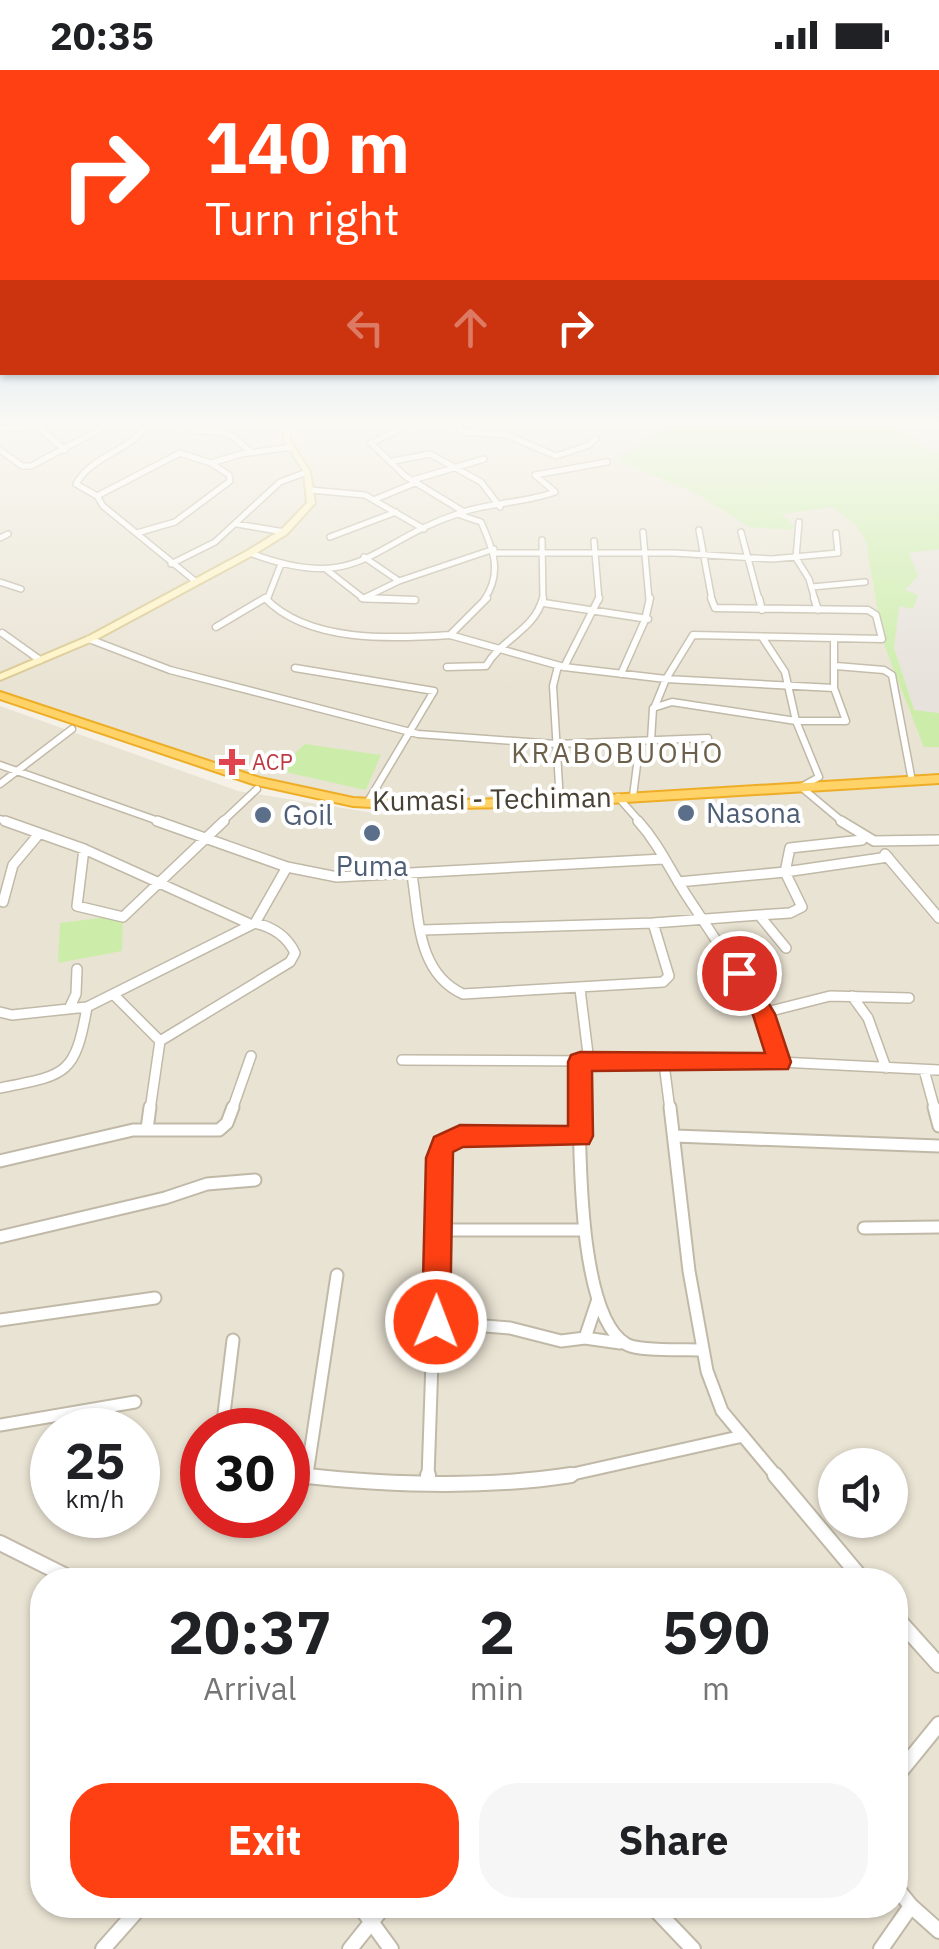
<!DOCTYPE html>
<html lang="en">
<head>
<meta charset="utf-8">
<style>
  body { margin:0; font-family:"IBM Plex Sans",sans-serif; background:#f6f6f6; color:#202124; height:100vh; display:flex; flex-direction:column; font-size:38px; white-space:nowrap }
  * { box-sizing:border-box; margin:0 }
  p { font-size:32px; color:#757577 }
  .icon { flex:none; width:55px; height:55px; fill:none; stroke:currentColor; stroke-width:2; stroke-linecap:round; stroke-linejoin:round }
  .map { position:relative; flex:1; overflow:hidden }
  .side { position:absolute; left:30px; top:1498px; width:878px; height:350px; display:flex; flex-direction:column; background:#fff; border-radius:40px; box-shadow:0 2px 8px #0004 }
  .side>* { flex:none }
  .hud { position:absolute; left:0px; top:0px; width:940px; height:305px; box-shadow:0 2px 8px #0004; background:#ff4013; color:#fff; overflow:hidden }
  .buttons { position:absolute; left:818px; top:1378px; display:grid; gap:20px }
  .buttons a { display:grid; place-items:center; width:90px; height:90px; border-radius:50%; background:#fff; box-shadow:0 2px 8px #0004; font-size:50px }
  .speed { position:absolute; left:30px; top:1338px; display:flex; gap:20px; font-size:50px; font-weight:700; text-align:center }
  .speed>* { display:grid; place-content:center; width:130px; height:130px; border-radius:50%; background:#fff; box-shadow:0 2px 8px #0004; line-height:1 }
  .speed small { font-size:25px; font-weight:400 }
  .speed .limit { border:15px solid #d22; background:#fff; color:#111 }
  .pin { position:absolute; display:grid; place-items:center; width:85px; height:85px; color:#fff; margin:-42px; border:5px solid #fff; border-radius:50%; box-shadow:0 2px 10px #0007 }
  .me { position:absolute; width:110px; margin:-55px; rotate:1deg; stroke-linejoin:round; filter:drop-shadow(0 0 8px #0008) }
  .turn { display:flex; align-items:center; gap:35px; height:210px; padding:0 40px; font-size:45px }
  .turn .icon { width:130px; height:130px; stroke-width:2.5 }
  .turn b { display:block; font-size:70px; line-height:85px }
  .lanes { display:flex; align-items:center; height:95px; padding:0 40px; background:#0003; justify-content:center; gap:50px; direction:ltr }
  .lanes .off { opacity:.35 }
  .eta { display:flex; justify-content:space-evenly; align-items:center; height:170px; text-align:center }
  .eta b { font-size:60px; font-weight:700; line-height:70px }
  .button { display:flex; gap:20px; margin-top:auto; padding:20px 40px }
  .button a { flex:1; height:115px; border-radius:40px; background:#ff4013; color:#fff; font-size:40px; font-weight:700; line-height:115px; text-align:center }
  .button a+a { background:#f6f6f6; color:#202124 }
  .status { display:flex; justify-content:space-between; align-items:center; height:70px; padding:0 50px; background:#fff; direction:ltr }
  .status svg { height:28px; fill:currentColor }
  .map>svg:first-child { display:block }
  .residential { fill:#e9e3d3; fill-rule:evenodd }
  .industrial { fill:#e7e2db }
  .green { fill:#ccedaa }
  .lines { fill:none; stroke-linecap:round; stroke-linejoin:round }
  .street-far4-casing { stroke:#c1b9a7; stroke-width:8 }
  .street-far3-casing { stroke:#c1b9a7; stroke-width:9 }
  .street-far2-casing { stroke:#c1b9a7; stroke-width:12 }
  .street-far1-casing { stroke:#c1b9a7; stroke-width:15 }
  .street-casing { stroke:#c1b9a7; stroke-width:18 }
  .secondary-casing { stroke:#d9c991; stroke-width:4 }
  .highway-casing { stroke:#eead27; stroke-width:4 }
  .street-far4 { stroke:#fff; stroke-width:5 }
  .street-far3 { stroke:#fff; stroke-width:6 }
  .street-far2 { stroke:#fff; stroke-width:9 }
  .street-far1 { stroke:#fff; stroke-width:11 }
  .street { stroke:#fff; stroke-width:14 }
  .secondary { fill:#fff4c6; fill-rule:evenodd }
  .highway { fill:#ffd367; fill-rule:evenodd }
  .route { fill:#ff4013; stroke:#a62a0c; stroke-width:2.5 }
  .health-dot { fill:#e0444e; stroke:#fff; stroke-width:4 }
  .service-dot { fill:#5c6f8a; stroke:#fff; stroke-width:4 }
  .labels { text-anchor:middle; stroke-width:8; stroke-linejoin:round; paint-order:stroke }
  .far-health-label { font-size:22px; fill:#be3a42; stroke:#fff; text-anchor:start }
  .far-quarter-label { font-size:28px; letter-spacing:2.5px; fill:#6c604a; stroke:#fff }
  .street-label { font-size:28px; fill:#484134; stroke:#fff }
  .service-label { font-size:28px; fill:#4e5e75; stroke:#fff; text-anchor:start }
</style>
</head>
<body>
<div class="status"><b>20:35</b><svg viewBox="0 0 49 12"><path d="M0 12V9h3v3zM5 12V6h3v6zM10 12V3h3v9zM15 12V0h3v12zM26 1h20v11H26zM47 4h2v5h-2z"/></svg></div>
<div class="map">
<svg width="939" height="1879" viewBox="0 0 939 1879">
  <rect width="100%" height="100%" fill="#f5f1e6"/>
  <path class="residential" d="M0,355H939V704L477,731L368,730L259,708L0,622Z
    M0,636L238,721L385,745L939,713V1879H0ZM52,1360H138V1445H52ZM202,1360H288V1445H202ZM835,1395H890V1450H835ZM42,1510H895V1835H42Z"/>
  <path class="industrial" d="M930,478L939,479V643L915,640L894,578L899,536L917,524L905,520L917,499L909,483Z"/>
  <path class="green" d="M667,355H899L902,362C916,368 922,379 939,383V479L909,483L918,506L905,520L918,525L913,539L899,536L894,578L914,640L939,643V677H924L883,572L866,472L856,455L832,437L782,444L794,456L790,460L750,457L697,424L617,389Z
    M305,674L381,685L366,720L276,700Z
    M123,845L122,881L58,893L60,853Z"/>
  <g class="lines">
    <defs>
      <path id="street-far4" d="M147,355C129,382 92,385 76,414L97,426L103,436L195,511
        M185,355L196,361H213
        M217,355L213,361L232,366L251,382
        M408,355L371,373L405,406L464,442
        M459,355L463,362L507,365L556,386L589,375L596,368
        M37,356L65,380
        M0,359L48,355
        M0,380L22,396H31L99,360
        M393,391L430,384L481,412L500,437
        M211,393L241,384L292,377
        M413,410L484,389
        M310,420L365,425L424,459
        M97,426L180,383L211,393L229,405L230,411L175,452L137,463
        M376,429L417,412
        M460,445L481,452C493,479 503,503 484,530
        M799,452L796,488L809,509L815,530
        M237,454L284,462
        M699,460L712,530
        M643,462L649,530
        M741,462L759,530
        M330,467L396,442
        M0,468L8,464
        M542,470L543,530
        M594,471L599,530
        M250,483C362,525 369,472 463,442C493,432 525,433 555,422L535,405L607,392
        M496,483H674L772,489L838,483L836,463
        M364,487L399,511L366,527
        M171,494L215,472L280,412L307,402
        M327,500L364,529L415,530
        M399,511L494,479
        M0,512L21,519
        M812,517L865,512
        M262,530L265,528
        M267,530L281,494"/>
      <path id="street-far3" d="M265,528C308,573 392,569 450,565L487,528
        M362,528L415,530
        M759,528L762,540
        M814,528L818,540
        M544,533L648,549
        M216,557L265,528
        M2,563L40,590
        M450,565L564,597L666,609L693,565L882,569L876,545L868,540L715,538L711,528
        M762,567L785,602L796,651L819,707L801,717L844,753
        M89,569L170,600L418,664L556,674L708,668
        M558,596L553,616L560,732
        M836,596L884,600L892,605L912,711
        M447,597L486,596C502,568 534,561 543,528
        M564,597L599,528
        M295,598L434,621L367,733
        M621,604L645,550L650,528
        M655,636L666,609L834,618
        M651,671L653,638L672,632L796,651H846L834,618V569
        M0,695L164,753
        M0,714L72,659
        M633,726L640,672
        M618,727L641,753
        M0,749L12,753
        M221,753L257,719"/>
      <path id="street-far2" d="M5,751L84,779L77,836L123,847L224,751
        M157,751L287,797L337,807L663,789
        M841,751L874,771L939,770
        M84,779L250,854
        M885,784L939,848
        M412,805C419,848 417,903 463,924L663,912L669,906L653,853
        M678,812L785,802L790,778L862,770
        M3,832L13,795L39,764
        M759,845L790,843L802,837L785,802L888,787
        M423,860L653,853L759,845L786,878
        M580,919L589,992
        M114,925L160,971
        M852,926L868,948L886,998
        M69,939L76,924L77,899
        M0,942L12,945L87,937L255,853L287,797
        M763,943L830,926L909,928
        M160,971L290,892L295,883C287,866 273,857 255,853
        M402,990L780,992C757,927 722,880 685,823C669,798 658,773 638,751
        M579,992V1040
        M780,992L939,1000
        M664,994L670,1040
        M924,1000L935,1040
        M0,1018C66,1005 75,1006 87,937
        M150,1040L160,971
        M232,1040L251,986"/>
      <path id="street-far1" d="M579,1037C580,1088 579,1246 626,1274C639,1282 685,1279 702,1280
        M670,1037L689,1201L707,1301L722,1341L778,1408
        M934,1037L939,1056
        M147,1059L150,1037
        M675,1066L939,1076
        M0,1091L133,1060H219L227,1053L233,1037
        M864,1158L939,1157
        M437,1160H585
        M0,1167L165,1128L207,1114L255,1110
        M0,1250L155,1228
        M436,1252L510,1258L561,1271L585,1268L620,1273
        M585,1268L598,1229
        M0,1355L135,1332
        M222,1360L233,1270
        M288,1404L319,1408
        M307,1404L337,1205
        M428,1408L439,1087L443,1075L460,1066L580,1067
        M555,1408L743,1366"/>
      <path id="street" d="M298,1405C387,1415 482,1419 571,1405
        M775,1405L863,1510
        M428,1409V1405
        M0,1473L74,1510
        M895,1546L939,1595
        M895,1708L939,1654
        M359,1835L391,1879
        M651,1835L693,1879
        M911,1836L939,1861
        M103,1879L142,1835
        M350,1879L385,1835
        M881,1879L911,1836L895,1816"/>
      <path id="secondary" d="M284,355H290V370L310,402L315,433L287,464L253,485L95,570L0,610V604L89,566L247,481L281,460L307,433L304,402L284,370Z"/>
      <path id="highway" d="M0,622L260,708L353,728L410,731L560,728L939,705V713L560,736L410,739L353,736L253,714L0,629Z"/>
    </defs>
    <use href="#street-far4" class="street-far4-casing"/>
    <use href="#street-far3" class="street-far3-casing"/>
    <use href="#street-far2" class="street-far2-casing"/>
    <use href="#street-far1" class="street-far1-casing"/>
    <use href="#street" class="street-casing"/>
    <use href="#secondary" class="secondary-casing"/>
    <use href="#highway" class="highway-casing"/>
    <use href="#street-far4" class="street-far4"/>
    <use href="#street-far3" class="street-far3"/>
    <use href="#street-far2" class="street-far2"/>
    <use href="#street-far1" class="street-far1"/>
    <use href="#street" class="street"/>
    <use href="#secondary" class="secondary"/>
    <use href="#highway" class="highway"/>
  </g>
  <linearGradient id="sky" x2="0" y2="1"><stop stop-color="#89beee"/><stop offset="0.57" stop-color="#faf9f4"/><stop offset="1" stop-color="#faf9f4" stop-opacity="0"/></linearGradient>
  <rect width="939" height="618" fill="url(#sky)"/>
  <path class="route" d="M739,895L747,897L775,944L791,992L788,999L592,1001L593,1066L589,1074L463,1077L453,1082L450,1252L446,1262L436,1266L426,1262L422,1252L426,1088L434,1067L460,1055L568,1056V992L571,985L580,982L765,983L753,945L728,903Z"/>
  <path class="health-dot" d="M227 677h10v10h10v10h-10v10h-10v-10h-10v-10h10z"/>
  <g class="service-dot">
    <circle cx="686" cy="743" r="10"/>
    <circle cx="263" cy="745" r="10"/>
    <circle cx="372" cy="763" r="10"/>
  </g>
  <g class="labels">
    <g class="far-health-label">
      <text x="252" y="700">ACP</text>
    </g>
    <g class="far-quarter-label">
      <text x="618" y="693">KRABOBUOHO</text>
    </g>
    <g class="street-label">
      <text transform="translate(492 729) rotate(-1)" y="10">Kumasi - Techiman</text>
    </g>
    <g class="service-label">
      <text x="706" y="753">Nasona</text>
      <text x="283" y="755">Goil</text>
      <text x="372" y="806" text-anchor="middle">Puma</text>
    </g>
  </g>
</svg>
<div class="buttons">
<a><svg class="icon" aria-label="sound" viewBox="0 0 24 24"><path d="M4 9h4l5-4v14l-5-4H4zM17 9q2 3 0 6"/></svg></a>
</div>
<div class="speed"><div>25<small>km/h</small></div><div class="limit">30</div></div>
<div class="pin" style="left:739px;top:903px;background:#d93025"><svg class="icon" aria-label="arrive" viewBox="0 0 24 24"><path d="M6 21V4h12l-3 4 3 4H6"/></svg></div>
<svg class="me" style="left:436px;top:1252px" viewBox="-20 -20 40 40"><circle r="17" fill="#ff4013" stroke="#fff" stroke-width="3"/><path d="M0-11L8 9 0 5-8 9z" fill="#fff"/></svg>
<div class="hud">
<div class="turn"><svg class="icon" aria-label="right" viewBox="0 0 24 24"><path d="M7 20v-9h11M14 6l5 5-5 5"/></svg><div><b>140 m</b>Turn right</div></div>
<div class="lanes"><svg class="icon off" aria-label="left" viewBox="0 0 24 24"><path d="M17 20v-9H6M10 6l-5 5 5 5"/></svg><svg class="icon off" aria-label="ahead" viewBox="0 0 24 24"><path d="M12 20V5M6 11l6-6 6 6"/></svg><svg class="icon" aria-label="right" viewBox="0 0 24 24"><path d="M7 20v-9h11M14 6l5 5-5 5"/></svg></div>
</div>
<section class="side">
<div class="eta">
<div><b>20:37</b><p>Arrival</p></div>
<div><b>2</b><p>min</p></div>
<div><b>590</b><p>m</p></div>
</div>
<div class="button"><a>Exit</a><a>Share</a></div>
</section>
</div>
</body>
</html>
